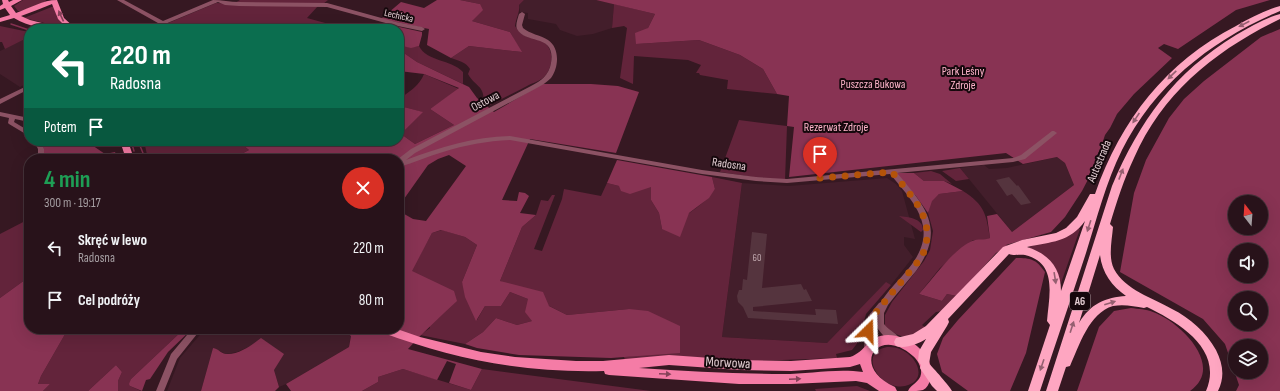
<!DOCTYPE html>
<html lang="pl">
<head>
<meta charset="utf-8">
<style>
  body { margin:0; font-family:"Sofia Sans Condensed",sans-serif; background:#301b23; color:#f1f3f6; height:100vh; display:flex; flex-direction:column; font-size:15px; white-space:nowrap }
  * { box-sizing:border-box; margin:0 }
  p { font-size:13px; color:#a59ea2 }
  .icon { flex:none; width:22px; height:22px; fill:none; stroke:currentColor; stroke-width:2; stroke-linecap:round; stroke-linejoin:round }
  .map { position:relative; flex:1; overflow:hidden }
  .sheet { position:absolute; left:24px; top:154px; width:380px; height:180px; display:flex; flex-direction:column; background:#28121a; border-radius:16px; box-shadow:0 4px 16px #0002,0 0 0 1px #443239 }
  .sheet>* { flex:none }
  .hud { position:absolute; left:24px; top:24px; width:380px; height:122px; border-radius:16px; box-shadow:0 4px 16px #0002,0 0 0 1px #443239; background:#0b6e4f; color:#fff; overflow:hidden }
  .needle { width:26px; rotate:343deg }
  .buttons { position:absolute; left:1228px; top:195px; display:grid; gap:8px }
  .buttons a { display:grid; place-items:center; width:40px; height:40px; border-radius:50%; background:#28121a; box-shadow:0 4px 16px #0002,0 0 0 1px #443239; font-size:20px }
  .pin { position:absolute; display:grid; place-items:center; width:34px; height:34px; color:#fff; margin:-41px -17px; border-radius:50% 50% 50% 0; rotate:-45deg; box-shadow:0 0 4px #0007 }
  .pin .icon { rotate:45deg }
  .me { position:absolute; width:44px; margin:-22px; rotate:22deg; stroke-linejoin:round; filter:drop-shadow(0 0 3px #0008) }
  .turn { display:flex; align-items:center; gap:14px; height:84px; padding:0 20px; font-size:18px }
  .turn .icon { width:52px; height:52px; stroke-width:2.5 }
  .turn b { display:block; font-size:28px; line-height:34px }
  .then { display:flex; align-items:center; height:38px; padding:0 20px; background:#0003; gap:8px; font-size:15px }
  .round { display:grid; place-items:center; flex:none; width:42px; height:42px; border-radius:21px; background:#301b23 }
  .head { display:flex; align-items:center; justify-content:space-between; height:68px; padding:0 20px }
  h1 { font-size:24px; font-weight:700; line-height:30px; color:#1e9e55 }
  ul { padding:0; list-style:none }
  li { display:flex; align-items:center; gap:12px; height:52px; padding:0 20px }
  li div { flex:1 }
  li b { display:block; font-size:15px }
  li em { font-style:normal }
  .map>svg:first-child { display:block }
  .built { fill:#431e2b }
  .green { fill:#63243b }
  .forest { fill:#883353; fill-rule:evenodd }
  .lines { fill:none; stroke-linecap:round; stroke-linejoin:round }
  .stream { stroke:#843050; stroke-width:1.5 }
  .building { fill:#55343e }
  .minor { fill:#8c5264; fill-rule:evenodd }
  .major { fill:#f57ca6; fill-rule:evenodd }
  .highway { fill:#fea6c1; fill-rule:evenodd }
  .oneway { fill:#854259 }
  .oneway2 { fill:#955f70 }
  .route { stroke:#b45309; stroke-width:7; stroke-dasharray:0 12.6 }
  .labels { text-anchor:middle; stroke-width:4; stroke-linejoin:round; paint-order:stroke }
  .far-street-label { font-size:10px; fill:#e2cdd2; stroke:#15080c }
  .number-label { font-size:10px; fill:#bfa7ad }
  .shield { fill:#15080c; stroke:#a49297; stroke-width:1 }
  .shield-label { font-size:11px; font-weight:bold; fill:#e2cdd2 }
  .park-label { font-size:12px; fill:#feb4ca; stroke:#15080c }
  .street-label { font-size:12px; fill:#e2cdd2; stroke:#15080c }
  .near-street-label { font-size:14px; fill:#e2cdd2; stroke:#15080c }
</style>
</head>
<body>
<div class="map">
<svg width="1280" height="391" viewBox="0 0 1280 391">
  <rect width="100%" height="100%" fill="#361822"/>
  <path class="built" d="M524,0H596L614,4L612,28L593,34L577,36L560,30L556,24L528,19V13L520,12L519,5Z
    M29,37V82L20,87L0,74V51Z
    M1057,157L1065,163L1074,185L1012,232L960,168L984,165L989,169L1007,168Z
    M887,178L896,184L902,191L915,239L904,237V245L913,257L891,285L886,283L827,343L722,337L742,183L789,186Z
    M205,329H341L351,336L349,347L286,384L279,387L274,370L251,346L237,352L226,354L213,348L201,391H167L180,358Z"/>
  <path class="green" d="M23,0H46L45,2L22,11H18L14,6Z
    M240,0H328L323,4L235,3Z
    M460,0H524L519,5C520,13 516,18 515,26C526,43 535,34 546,44C555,53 552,70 543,78C538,82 532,83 527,86C514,93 501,99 488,106L484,103C484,84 476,88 468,74L470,69C466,62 459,61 451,58L469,46L521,52L510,32L472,21L480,4Z
    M216,3L318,6L307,18L347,29H260L241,24L221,29H154Z
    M614,4L655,14L648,28L636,44L699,40L740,55L763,69L777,94L727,89L728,80L700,75L699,73H696L701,65L688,60L634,56L633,84L620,78L627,28L624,26L612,28Z
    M54,6L57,17L65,28L24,18Z
    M0,26L29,32V37L5,49L2,42H0Z
    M402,46L411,47L419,46C427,62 451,59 463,72V84L417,62L401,51Z
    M424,74L459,89L430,109L454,125L415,144L401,134L422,112L404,107L399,111V99C408,93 420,85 424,74Z
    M739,120L787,126L785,180L753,177L720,172Z
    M144,141H238L249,150L232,159H148Z
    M960,168L969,179L956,181L942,171Z
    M931,171L940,174L952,184L944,181H924L914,173Z
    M712,177L742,183L722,337L827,343L886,282L891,285L866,314L859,341L852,350L836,354L837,358L758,361L690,357L625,360L624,357L649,354L629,309L567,315L500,281L522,227L536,215L541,200L548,201L552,195H555L534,249L542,251L562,199L564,189L601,196L607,183L619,186L651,187V200L659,213L662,229C681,218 702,208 715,189Z
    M963,191C985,205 986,214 990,238L986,240H973L940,268L919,294L942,301L947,294L957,296L943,311L936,312L922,325L926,328C906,337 904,342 885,326V315L892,302L924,261L930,250L933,231L928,213L931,201L939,194Z
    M899,216C908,217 923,218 923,230L921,232Z
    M29,219V277L0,298V234Z
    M1078,228L1080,229L1061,283L1059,281C1054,260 1047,259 1029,249V247Z
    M442,230L465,237L477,245L462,282L477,320L485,306H501L510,292L528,299L532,321L517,325L496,318L483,332L465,344L420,335L430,328L411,271L432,233Z
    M68,329H184L131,379L130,386L141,391H118V381L122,372L116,365L88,391H43L50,384H38L41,376Z
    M887,347C913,345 933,380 905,386C881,391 856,353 887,347Z
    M403,369L471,390L482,369L651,391H362L378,382V377Z
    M857,386L870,391H816L815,389Z"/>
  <path class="forest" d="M437,0H460L480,4L483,10L472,21L510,32L522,52L469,46L451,58L427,45L429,29L381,19L401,2L424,8Z
    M596,0H1270L1236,10L1178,49L1164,44L1158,48L1172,58L1134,94L1117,114L1110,128L1105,135L1094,168L1082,191L1065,217L1051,232L1006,245L1007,246L996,253L957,296L947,294L942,301L919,294C934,278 952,250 972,241C978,238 984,241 990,238L987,216L997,214L1012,232L1074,185L1065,163L1057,157L1023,164L1006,153L789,177L794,127L787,126L789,96L777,94L763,69L740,55L699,40L636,44L635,33L648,28L655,14Z
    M381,23L422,32V35L419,46L411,48L402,46L401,51L417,62L469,87L477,98L494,112L542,84H591L618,86L639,92L616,153L530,139L502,200L517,201L519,192L525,193L529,196L520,213L536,215L522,227L500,281L543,292L549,306L567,315L629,309L648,311L680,326V353L611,358L519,355L477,348L465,344L483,332L496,318L517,325L532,321L525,312L528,299L510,292L501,306H485L476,321L465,297L462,282L477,245L465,237L441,230L432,233L412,271L454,291L457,301C440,317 423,332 408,349L482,369L471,390L449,383L456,364L447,361L437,380L403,369L378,377V382L362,391H291L286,384L349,347L351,336L344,331L345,329H399V211L413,219L426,221L466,166L449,155L438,159L428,165L399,206V159H232L249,150L238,141H399V111L404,107L423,112L401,134L415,144L454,125L430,109L459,88L424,74L399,71V29H370Z
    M1280,29V391H1236L1239,385L1225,344L1203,319L1120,272L1134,193L1146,160L1169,118L1184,99L1204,81L1261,37ZM1235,202H1261V228H1235ZM1235,250H1261V276H1235ZM1235,298H1261V324H1235ZM1235,346H1261V372H1235Z
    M38,141H86L105,154L115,152L118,159H45L43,147Z
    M617,160L712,177L715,189L709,198L689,213L680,237L662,229L659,213L651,200V187L630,194L621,191L619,186L607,183Z
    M895,173H914L924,181H944L963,191L939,194L932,201L928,213L916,196Z
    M1016,258C1031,258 1036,259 1045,272L1026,353L1010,391H968L942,372L937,354L943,338L958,320Z
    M29,277V329H68L41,376L38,384H50L43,391H0V298Z
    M1131,308C1138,309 1146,309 1153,312C1179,321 1226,366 1190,391H1077L1099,327L1114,311Z
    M184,329H192L168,352L150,379L146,380L142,391L130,386L129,384L131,379Z
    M261,338L284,354L274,370L279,387L275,391H201L213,348C219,349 220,353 226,354C239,355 252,345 261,338Z
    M116,365L122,372L118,381V391H88Z"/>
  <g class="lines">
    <path class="stream" d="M11,24L29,30
      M131,141L134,151
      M138,141L145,158"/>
  </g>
  <path class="building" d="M1009,177L1017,186L1018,185L1031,203L1021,205L1012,194L1007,196L996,180Z
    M752,232L767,234L762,288L801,284L804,290L806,289L812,301L753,307V311L816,315L815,309L836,310L838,324L748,318L743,307L738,302L737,296L739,290H742L743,279L747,280Z"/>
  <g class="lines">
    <path class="minor" d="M117,0H124L163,21L213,0C222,0 230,2 239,2L327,3L396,22L422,27L425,29L422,31L393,25L327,7L239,6L225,5L218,2L153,29H145L158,23Z
      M522,12L525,14L522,25L523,28C530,34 540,35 548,40C560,48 559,67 551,78C547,82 541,86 535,89L415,153L406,160C440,147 474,137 510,136L702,170L756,177L787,179L1013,158L1021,155L1052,131H1054L1057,133L1025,159L1013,162L897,173C926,207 946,229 916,271C907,282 897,293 888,305L884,313V324C888,330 897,333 900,339L899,342C889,345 875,329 875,319L873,322L872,351L871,354L868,355L865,354L864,351L865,322L869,315L879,303L881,302C889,289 900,279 909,268C940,229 916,205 890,174L787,183L756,181L702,174L510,140C487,141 465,145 443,152C428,156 414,163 399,167L398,159L411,149L531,86C541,81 549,75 551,63C556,33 526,45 517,29C515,25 518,18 519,14Z
      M29,85V89L0,104V99Z
      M0,112L29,118V122L15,119L14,122L29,131V136L9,124L8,123L9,118L0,116Z
      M34,141H40L44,149V159H38V149Z
      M192,329H201L177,359L164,391H156L171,354Z"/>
    <path class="major" d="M2,0H8L9,2L13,0H22L11,6L16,13C30,8 43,0 57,0L64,18L76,29H68L58,19L52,4L37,10L21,16L30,20L62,28L64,29C47,29 28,27 14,18L0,22V18L10,15L5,8L0,10V6L3,4Z
      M120,141H128L134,159H126Z
      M380,329H397L420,337L481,352L515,357L576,361H603L669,355L740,360L791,361L850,357C866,352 868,335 888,335C910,335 938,357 930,380C929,384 927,388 923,390C920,391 913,391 908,391C911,384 920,382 921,374C922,368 918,360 913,356C878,325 849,366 895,387L897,391H879L867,383L856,381L791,384H739L609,375L605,374L604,371C525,373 455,360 381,332ZM860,364L863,372C837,368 809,374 783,374C735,374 687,371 639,368L669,365L740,370L791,371L850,367Z"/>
    <path class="highway" d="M1280,6V11C1213,39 1155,84 1122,150C1106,182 1097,218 1086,253C1071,299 1055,345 1040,391H1028L1050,325L1047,321C1049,296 1058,263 1025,255C1020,254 1014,256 1009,254L948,319L949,322L947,326L931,352L929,364C932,366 951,388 952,391H937L932,386L920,368L921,365L918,361L919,351L926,339C918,344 905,349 896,346L894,342L896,338L913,334L926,326L1003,247L1022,240L1056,233L1066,228L1077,217L1090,194H1095C1121,120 1166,62 1236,26C1250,18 1265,10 1280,6ZM1085,221L1061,291C1061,268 1049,254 1027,247C1051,242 1070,242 1085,221Z
      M1280,14V19C1216,50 1163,92 1134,158C1124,179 1117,201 1110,224L1113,227C1112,240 1108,257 1114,269C1125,290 1153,298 1172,309C1190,318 1206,332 1216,350C1223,364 1225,377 1218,391H1206C1224,349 1178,322 1147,307L1144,308C1134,306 1123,304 1113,306C1089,313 1079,346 1070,366L1066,367L1058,391H1046L1112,186C1140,120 1174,73 1236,35C1250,27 1265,18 1280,14ZM1100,255C1102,273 1112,286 1126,296C1106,297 1090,304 1079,323Z"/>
  </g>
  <defs><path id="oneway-solid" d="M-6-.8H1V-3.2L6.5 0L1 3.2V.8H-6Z"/></defs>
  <g class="oneway">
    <use href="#oneway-solid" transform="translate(61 16) rotate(-115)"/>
    <use href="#oneway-solid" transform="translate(665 374) rotate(3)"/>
    <use href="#oneway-solid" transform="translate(795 379) rotate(-2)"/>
  </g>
  <g class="oneway2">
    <use href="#oneway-solid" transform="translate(1244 24) rotate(153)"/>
    <use href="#oneway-solid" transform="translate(1172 75) rotate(136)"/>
    <use href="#oneway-solid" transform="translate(1136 118) rotate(124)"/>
    <use href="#oneway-solid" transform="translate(1121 174) rotate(-69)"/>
    <use href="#oneway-solid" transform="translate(1089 226) rotate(108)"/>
    <use href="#oneway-solid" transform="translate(1055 278) rotate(81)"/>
    <use href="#oneway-solid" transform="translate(1110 303) rotate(-17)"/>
    <use href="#oneway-solid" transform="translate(1072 327) rotate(-72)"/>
    <use href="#oneway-solid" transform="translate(1042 365) rotate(109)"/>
  </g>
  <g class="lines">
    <path class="route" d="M820,178L892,172C913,198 939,222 921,258L872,317L868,331"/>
  </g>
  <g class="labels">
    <g class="far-street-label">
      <text transform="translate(399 15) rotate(13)" y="4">Lechicka</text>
    </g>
    <g class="number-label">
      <text x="757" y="261">60</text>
    </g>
    <rect class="shield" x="1070" y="292" width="20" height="18" rx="3"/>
    <g class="shield-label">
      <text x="1080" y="305">A6</text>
    </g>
    <g class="park-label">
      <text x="963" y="75">Park Leśny<tspan x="963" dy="14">Zdroje</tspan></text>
      <text x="873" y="88">Puszcza Bukowa</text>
      <text x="836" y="131">Rezerwat Zdroje</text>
    </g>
    <g class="street-label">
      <text transform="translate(485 101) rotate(-28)" y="4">Ostowa</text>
      <text transform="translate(1099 161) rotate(-67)" y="4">Autostrada</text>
      <text transform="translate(729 164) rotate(8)" y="4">Radosna</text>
    </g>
    <g class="near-street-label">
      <text transform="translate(728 362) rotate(3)" y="5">Morwowa</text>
    </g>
  </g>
</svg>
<div class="buttons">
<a><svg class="needle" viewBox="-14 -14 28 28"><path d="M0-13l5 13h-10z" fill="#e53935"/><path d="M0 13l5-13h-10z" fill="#a59ea2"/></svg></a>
<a><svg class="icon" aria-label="sound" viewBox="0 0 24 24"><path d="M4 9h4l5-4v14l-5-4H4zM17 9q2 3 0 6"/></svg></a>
<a><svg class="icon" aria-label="search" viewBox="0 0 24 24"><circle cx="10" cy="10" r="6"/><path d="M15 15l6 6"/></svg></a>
<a><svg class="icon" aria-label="layers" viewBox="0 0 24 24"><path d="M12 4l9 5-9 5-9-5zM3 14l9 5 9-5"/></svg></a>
</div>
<div class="pin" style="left:820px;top:178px;background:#d93025"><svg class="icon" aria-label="arrive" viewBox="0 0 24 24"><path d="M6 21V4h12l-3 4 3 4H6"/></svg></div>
<svg class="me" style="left:868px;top:331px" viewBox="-20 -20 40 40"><path d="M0-17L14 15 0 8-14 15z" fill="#b45309" stroke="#fff" stroke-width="4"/></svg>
<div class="hud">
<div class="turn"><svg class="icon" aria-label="left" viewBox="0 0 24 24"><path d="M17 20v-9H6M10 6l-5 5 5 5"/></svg><div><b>220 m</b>Radosna</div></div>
<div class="then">Potem<svg class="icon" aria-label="arrive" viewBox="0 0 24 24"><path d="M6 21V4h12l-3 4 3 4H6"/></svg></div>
</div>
<section class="sheet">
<div class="head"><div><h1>4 min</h1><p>300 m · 19:17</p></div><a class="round" style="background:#d93025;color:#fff"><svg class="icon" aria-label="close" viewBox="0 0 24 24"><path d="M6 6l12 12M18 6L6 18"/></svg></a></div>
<ul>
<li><svg class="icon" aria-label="left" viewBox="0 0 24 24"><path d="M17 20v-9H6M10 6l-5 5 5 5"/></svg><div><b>Skręć w lewo</b><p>Radosna</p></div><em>220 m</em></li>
<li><svg class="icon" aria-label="arrive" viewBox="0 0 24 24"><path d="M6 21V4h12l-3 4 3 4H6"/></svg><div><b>Cel podróży</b></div><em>80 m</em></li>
</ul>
</section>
</div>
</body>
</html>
